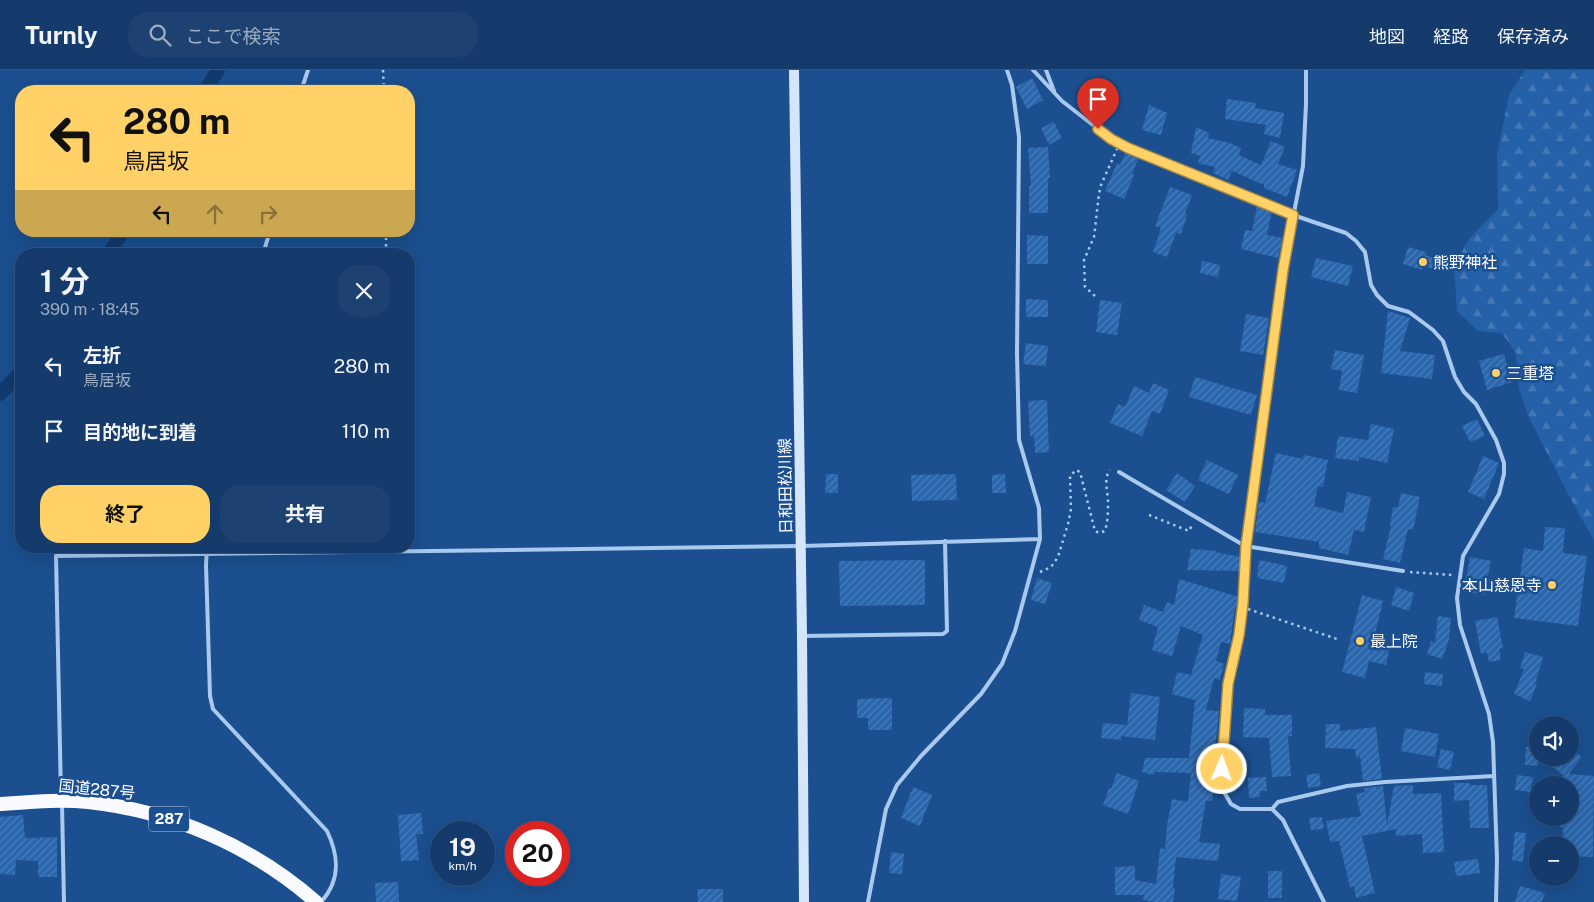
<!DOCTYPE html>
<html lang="ja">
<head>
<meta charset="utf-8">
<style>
  body { margin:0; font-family:"Public Sans","Noto Sans JP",sans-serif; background:#1d4271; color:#f1f3f6; height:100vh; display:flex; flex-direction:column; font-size:19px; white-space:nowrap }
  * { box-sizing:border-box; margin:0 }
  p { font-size:16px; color:#9dadc1 }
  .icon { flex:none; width:28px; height:28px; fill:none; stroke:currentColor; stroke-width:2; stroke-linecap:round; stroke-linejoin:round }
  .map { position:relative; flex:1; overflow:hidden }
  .details { position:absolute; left:15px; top:178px; width:400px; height:305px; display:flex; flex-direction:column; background:#143b6b; border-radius:20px; box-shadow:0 5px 20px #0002,0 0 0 1px #33557e }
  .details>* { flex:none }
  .banner { position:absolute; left:15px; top:15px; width:400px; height:152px; border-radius:20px; box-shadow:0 5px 20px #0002,0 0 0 1px #33557e; background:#ffd166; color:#111; overflow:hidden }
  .buttons { position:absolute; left:1529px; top:646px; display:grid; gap:10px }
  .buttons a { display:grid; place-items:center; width:50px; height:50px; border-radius:50%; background:#143b6b; box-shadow:0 5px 20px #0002,0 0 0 1px #33557e; font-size:25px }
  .speed { position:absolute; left:430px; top:751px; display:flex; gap:10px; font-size:25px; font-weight:700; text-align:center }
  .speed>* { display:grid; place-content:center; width:65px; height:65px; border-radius:50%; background:#143b6b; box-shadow:0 5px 20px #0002,0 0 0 1px #33557e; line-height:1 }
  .speed small { font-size:12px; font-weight:400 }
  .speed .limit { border:8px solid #d22; background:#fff; color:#111 }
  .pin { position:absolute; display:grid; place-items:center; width:42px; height:42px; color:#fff; margin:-51px -21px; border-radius:50% 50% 50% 0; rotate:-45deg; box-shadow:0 0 5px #0007 }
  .pin .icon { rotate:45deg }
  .me { position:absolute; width:55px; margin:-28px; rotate:2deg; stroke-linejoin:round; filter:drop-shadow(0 0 4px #0008) }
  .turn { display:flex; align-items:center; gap:18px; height:105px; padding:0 25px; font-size:22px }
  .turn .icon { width:65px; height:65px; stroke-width:2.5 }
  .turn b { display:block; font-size:35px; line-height:42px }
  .lanes { display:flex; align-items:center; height:48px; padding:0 25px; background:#0003; justify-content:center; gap:25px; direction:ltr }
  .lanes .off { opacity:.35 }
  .round { display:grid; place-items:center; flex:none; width:52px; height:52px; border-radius:20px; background:#1d4271 }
  .headline { display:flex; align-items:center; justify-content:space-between; height:85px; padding:0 25px }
  h1 { font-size:30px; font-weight:700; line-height:38px }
  .action { display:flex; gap:10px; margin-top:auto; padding:10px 25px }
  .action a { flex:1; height:58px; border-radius:20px; background:#ffd166; color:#111; font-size:20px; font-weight:700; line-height:58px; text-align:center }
  .action a+a { background:#1d4271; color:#f1f3f6 }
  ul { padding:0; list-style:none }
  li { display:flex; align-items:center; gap:15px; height:65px; padding:0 25px }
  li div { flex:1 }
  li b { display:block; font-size:19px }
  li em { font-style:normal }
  header { display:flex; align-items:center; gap:30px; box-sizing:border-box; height:70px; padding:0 25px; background:#143b6b; border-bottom:1px solid #33557e }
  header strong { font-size:24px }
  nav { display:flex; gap:28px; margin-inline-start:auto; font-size:18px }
  .search { width:350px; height:45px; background:#1d4271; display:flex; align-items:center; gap:12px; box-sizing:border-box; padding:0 18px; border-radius:20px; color:#9dadc1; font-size:19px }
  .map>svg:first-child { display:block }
  .forest { fill:url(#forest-firs) }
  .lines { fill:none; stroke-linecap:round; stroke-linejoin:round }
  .canal { stroke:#123a6d; stroke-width:14 }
  .building { fill:url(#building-hatch) }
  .path { stroke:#a9c9ee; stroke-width:2.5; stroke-dasharray:2.5 4; stroke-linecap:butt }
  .service { stroke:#a9c9ee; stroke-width:4 }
  .secondary { stroke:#d6e6fa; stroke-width:10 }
  .trunk { stroke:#f8faff; stroke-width:14 }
  .route-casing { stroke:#a68842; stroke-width:12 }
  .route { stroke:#ffd166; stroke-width:9 }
  .poi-dot { fill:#ffd166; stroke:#1b4f8f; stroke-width:2 }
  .labels { text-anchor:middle; stroke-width:5; stroke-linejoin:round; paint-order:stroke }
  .shield { fill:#1b4f8f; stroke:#bbcadd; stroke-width:1 }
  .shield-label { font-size:15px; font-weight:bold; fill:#fff }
  .poi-label { font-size:16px; fill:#fff; stroke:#1b4f8f; text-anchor:start }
  .street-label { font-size:16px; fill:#fff; stroke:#1b4f8f }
</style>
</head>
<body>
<header>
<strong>Turnly</strong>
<div class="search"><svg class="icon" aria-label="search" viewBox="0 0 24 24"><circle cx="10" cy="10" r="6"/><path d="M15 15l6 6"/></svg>ここで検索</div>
<nav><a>地図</a><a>経路</a><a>保存済み</a></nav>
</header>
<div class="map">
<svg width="1594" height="832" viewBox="0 0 1594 832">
  <defs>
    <pattern id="forest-firs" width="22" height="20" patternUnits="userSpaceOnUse" patternTransform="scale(1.25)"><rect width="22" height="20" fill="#2461a8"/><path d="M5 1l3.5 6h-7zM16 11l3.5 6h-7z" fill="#4579b5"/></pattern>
    <pattern id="building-hatch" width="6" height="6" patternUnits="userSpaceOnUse" patternTransform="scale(1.25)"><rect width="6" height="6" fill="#2a66ad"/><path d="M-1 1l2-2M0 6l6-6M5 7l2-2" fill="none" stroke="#4a7db9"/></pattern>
  </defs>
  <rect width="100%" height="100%" fill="#1b4f8f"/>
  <path class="forest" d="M1525,0H1594V470L1576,439L1529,348L1519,319L1516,283L1502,263L1478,261L1457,241L1454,196L1469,169L1498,139L1497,85L1509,25Z"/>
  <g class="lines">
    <path class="canal" d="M205,21L218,0
      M109,184L123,161
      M0,324L21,302"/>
  </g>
  <path class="building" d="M1032,8L1043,30L1027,39L1016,17Z
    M1227,29L1256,33L1255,38L1284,43L1280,68L1264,64L1266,55L1225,49Z
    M1149,35L1167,43L1161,65L1142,60Z
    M1054,52L1062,68L1049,75L1041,58Z
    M1196,57L1209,63L1208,68L1230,73L1241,78L1239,85L1261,95L1271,71L1285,77L1278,94L1297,100L1287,127L1264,118V115L1232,101L1228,110L1213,103L1215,97L1198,93L1200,86L1191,83Z
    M1048,77L1050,108H1048V143H1029V116H1031L1028,78Z
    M1126,81L1139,87L1132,104L1134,105L1124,129L1105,121L1117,93L1120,95Z
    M1170,117L1192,125L1185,144L1187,145L1181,164L1176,163L1167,187L1153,182L1161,158L1155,156Z
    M1257,136L1272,140L1267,165L1283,168L1278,188L1241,179L1245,160L1252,161Z
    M1027,165L1048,166V194H1027Z
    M1408,177L1426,182L1425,185L1437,189L1434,199L1423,196L1422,200L1403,194Z
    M1316,188L1353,196L1348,216L1311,207Z
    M1202,191L1220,195L1218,207L1200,203Z
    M1026,229L1048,230V247H1026Z
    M1100,230L1122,233L1117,265L1096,262Z
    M1388,241L1410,248L1400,281L1435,285L1432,309L1381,303Z
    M1246,244L1269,248L1263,285L1240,281Z
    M1026,273L1048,276L1046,296L1023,294Z
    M1335,280L1364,285L1357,323L1339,320L1342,301L1331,299Z
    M1504,284L1512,312L1487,320L1479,291Z
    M1195,307L1257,325L1251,345L1189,327Z
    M1153,313L1169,320L1160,344L1152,341L1142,366L1110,353L1118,334L1125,337L1134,316L1149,323Z
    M1047,330L1049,382L1035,383L1034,366L1030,367L1028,331Z
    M1477,349L1485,366L1470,372L1462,356Z
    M1371,354L1394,359L1387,393L1359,387V391L1335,388L1338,366L1368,370Z
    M1276,383L1303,389L1304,385L1328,390L1323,417L1318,416L1314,436L1343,443L1347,422L1371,427L1364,462L1354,460L1348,485L1319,478V472L1255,462L1259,432L1265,433Z
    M1483,386L1499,393L1484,429L1468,422Z
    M1207,390L1238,405L1229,424L1198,410Z
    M1177,403L1195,416L1185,432L1166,420Z
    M826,404H838V423H825Z
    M956,404L957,430L912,431L911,405Z
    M1005,404L1006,423H992V405Z
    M1401,423L1420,427L1413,460L1408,459L1400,493L1383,489L1391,456L1390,455L1393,437H1398Z
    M1545,457L1565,458L1563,483L1587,486L1578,556L1514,548L1524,478L1543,481Z
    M1191,479L1216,481V482L1240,487V501L1187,500Z
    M1470,487L1491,491L1484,525L1464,521Z
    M925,490V535L840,536L839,491Z
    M1259,490L1287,496L1284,513L1257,508Z
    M1037,508L1052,513L1045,534L1031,530Z
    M1179,509L1239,527L1234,543L1230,574L1221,572L1216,591L1224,594L1220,610L1214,608L1206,640L1219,641L1213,698H1216L1212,731H1206L1199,772L1220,774L1218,791L1176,787L1173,818H1175L1173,832H1154L1143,830L1144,825H1115V797L1135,796V810L1156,814L1160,778L1165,779L1167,755L1172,729L1188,732L1191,703L1155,702L1154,705L1142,702L1145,688H1189L1195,630L1172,624L1177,602L1191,605L1203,565L1181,556L1172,586L1152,580L1158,557L1139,550L1144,535L1163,542L1167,532L1174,535Z
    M1396,517L1414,523L1409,541L1391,535Z
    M1362,525L1383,531L1372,576L1389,580L1386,595L1369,591L1365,608L1342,602Z
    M1438,546L1451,548L1449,570L1442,589L1427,584L1431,571L1435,573Z
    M1497,547L1503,578L1499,579L1501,590L1489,592L1487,582L1481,584L1475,551Z
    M1525,582L1543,587L1535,614H1537L1530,631L1514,624L1524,599L1520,598Z
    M1425,602L1443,604L1442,616L1424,614Z
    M1131,623L1160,627L1155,670L1121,666V670L1101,668L1103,653L1127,655Z
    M892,628V660H868V648H857V629Z
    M1244,638L1265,639V645H1292V666H1288L1291,706L1272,707L1269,668L1243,667Z
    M1326,654H1340V661L1376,657L1382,709L1363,711L1360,686L1356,688L1355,679L1325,678Z
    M1405,658L1439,664L1435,687L1401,681Z
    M1526,677H1538V696L1525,695Z
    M1570,678L1582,687L1569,704L1594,706L1593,787L1570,786V775H1562L1563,757H1560V748H1570V715H1562L1563,705L1541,688H1570Z
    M1441,679L1454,682L1450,700L1437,697Z
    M1117,703L1139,711L1128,744L1103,735L1109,718L1111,719Z
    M1319,703L1321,716L1308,718L1306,705Z
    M1517,705L1533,707L1530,722L1515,720Z
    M1266,707L1267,721H1260V727L1249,728L1248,708Z
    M1454,713H1469L1470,715H1487L1489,758H1470L1469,730L1454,731Z
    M1413,715V724L1441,723L1444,782L1423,783L1422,764L1396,766V759L1362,766L1375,823L1356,828L1354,816L1350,817L1339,771L1330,772L1326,751L1361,746L1356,724L1365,722L1364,718L1383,716L1387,755L1394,716Z
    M913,717L932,725L920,756L901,748Z
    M421,743L423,764H416L419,790L401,791L398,745Z
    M23,745L25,768L57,767V807H38V791L16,790L15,805L0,804V747Z
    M1322,747L1324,759L1311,760L1309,748Z
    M1515,762L1526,763L1523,792L1512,790Z
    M891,782L904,784L902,804L889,803Z
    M1478,789L1480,803L1456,806L1454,792Z
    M1268,801H1282V828H1268Z
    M1221,804L1241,807L1237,831L1218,829Z
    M398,812L399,832H376L375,813Z
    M1520,816L1545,823L1542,832H1515Z
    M697,819H723V832H698Z"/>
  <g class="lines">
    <path class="path" d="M383,0L384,21
      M386,161V184
      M1095,226L1085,217L1084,190L1094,167L1099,124L1101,115L1117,79
      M1149,445L1189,461L1192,455
      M1040,502L1051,497L1058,487L1068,454L1071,439L1070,406L1076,400L1080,402L1095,461L1099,463L1105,461C1108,451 1108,441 1108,432C1108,421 1103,409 1110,400
      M1410,502L1452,505
      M1248,539L1337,569"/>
    <path class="service" d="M1033,0L1062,31L1111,69L1238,123L1252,127L1293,145L1346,163L1356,171L1365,182L1371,215L1377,225L1388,236L1409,242L1433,260L1443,271L1455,307L1464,322L1476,334L1496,370L1504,393V404L1499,424L1463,486L1457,528L1460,555L1489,644L1493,672L1497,790L1496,832
      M1046,0L1054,21
      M1306,0V34L1303,96L1283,200L1245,476L1242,537L1239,565L1228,614L1224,659L1222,699L1224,722L1231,734L1240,739H1272L1283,750L1324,832
      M301,21L308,0
      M263,184L270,161
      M1119,402L1245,476L1403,501
      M207,476L206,495L210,626L213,639L327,761C339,786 341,810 321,832
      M803,566L943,564L947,561L945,471
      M61,727L56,486L801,476L1040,469
      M62,734L64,832
      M1272,739L1278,732L1347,716L1385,712L1494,706
      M868,832L886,739L897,715L921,686L981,624L1002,594L1015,561L1040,469L1039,438L1019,370L1017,283L1019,67L1012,15L1007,0"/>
    <path class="secondary" d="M794,0L802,566L804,832"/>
    <path class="trunk" d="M0,734C29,732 59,729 88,732C172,741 252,776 316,832"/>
  </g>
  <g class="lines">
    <defs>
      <path id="route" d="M1098,59L1111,69L1128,78L1293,145L1283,200L1246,476L1243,533L1239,565L1228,614L1222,699"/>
    </defs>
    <use href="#route" class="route-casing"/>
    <use href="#route" class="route"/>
  </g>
  <g class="poi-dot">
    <circle cx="1423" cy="192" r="5"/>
    <circle cx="1496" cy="303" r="5"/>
    <circle cx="1552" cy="515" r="5"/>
    <circle cx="1360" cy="571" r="5"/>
  </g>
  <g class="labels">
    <rect class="shield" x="149" y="736.5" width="40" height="25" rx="4"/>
    <g class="shield-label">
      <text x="169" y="754">287</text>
    </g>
    <g class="poi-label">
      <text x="1433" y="198">熊野神社</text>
      <text x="1506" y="309">三重塔</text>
      <text x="1542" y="521" text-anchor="end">本山慈恩寺</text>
      <text x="1370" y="577">最上院</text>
    </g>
    <g class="street-label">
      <text transform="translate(785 416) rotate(-91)" y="6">日和田松川線</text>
      <text transform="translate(97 719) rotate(6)" y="6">国道287号</text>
    </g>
  </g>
</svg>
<div class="buttons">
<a><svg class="icon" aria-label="sound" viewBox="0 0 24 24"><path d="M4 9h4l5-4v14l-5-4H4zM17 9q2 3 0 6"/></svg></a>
<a>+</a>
<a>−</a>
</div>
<div class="speed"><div>19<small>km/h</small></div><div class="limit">20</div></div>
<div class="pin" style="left:1098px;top:59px;background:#d93025"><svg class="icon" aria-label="arrive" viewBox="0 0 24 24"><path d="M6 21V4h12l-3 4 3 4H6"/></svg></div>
<svg class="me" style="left:1222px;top:699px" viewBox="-20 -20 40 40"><circle r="17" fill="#ffd166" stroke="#fff" stroke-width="3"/><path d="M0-11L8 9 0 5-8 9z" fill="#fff"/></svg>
<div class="banner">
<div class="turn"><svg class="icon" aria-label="left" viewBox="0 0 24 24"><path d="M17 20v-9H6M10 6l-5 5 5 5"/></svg><div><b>280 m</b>鳥居坂</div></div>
<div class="lanes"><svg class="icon" aria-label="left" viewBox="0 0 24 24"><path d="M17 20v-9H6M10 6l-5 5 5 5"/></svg><svg class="icon off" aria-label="ahead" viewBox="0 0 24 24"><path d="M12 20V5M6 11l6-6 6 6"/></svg><svg class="icon off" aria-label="right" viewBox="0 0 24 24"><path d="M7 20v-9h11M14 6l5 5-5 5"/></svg></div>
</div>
<section class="details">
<div class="headline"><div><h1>1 分</h1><p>390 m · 18:45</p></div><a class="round"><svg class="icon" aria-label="close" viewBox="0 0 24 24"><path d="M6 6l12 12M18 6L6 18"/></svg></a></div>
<ul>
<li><svg class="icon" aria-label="left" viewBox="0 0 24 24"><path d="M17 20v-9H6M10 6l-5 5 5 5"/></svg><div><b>左折</b><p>鳥居坂</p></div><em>280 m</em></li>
<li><svg class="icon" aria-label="arrive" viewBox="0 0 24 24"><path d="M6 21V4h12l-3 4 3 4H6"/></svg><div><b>目的地に到着</b></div><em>110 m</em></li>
</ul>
<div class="action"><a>終了</a><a>共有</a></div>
</section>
</div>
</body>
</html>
